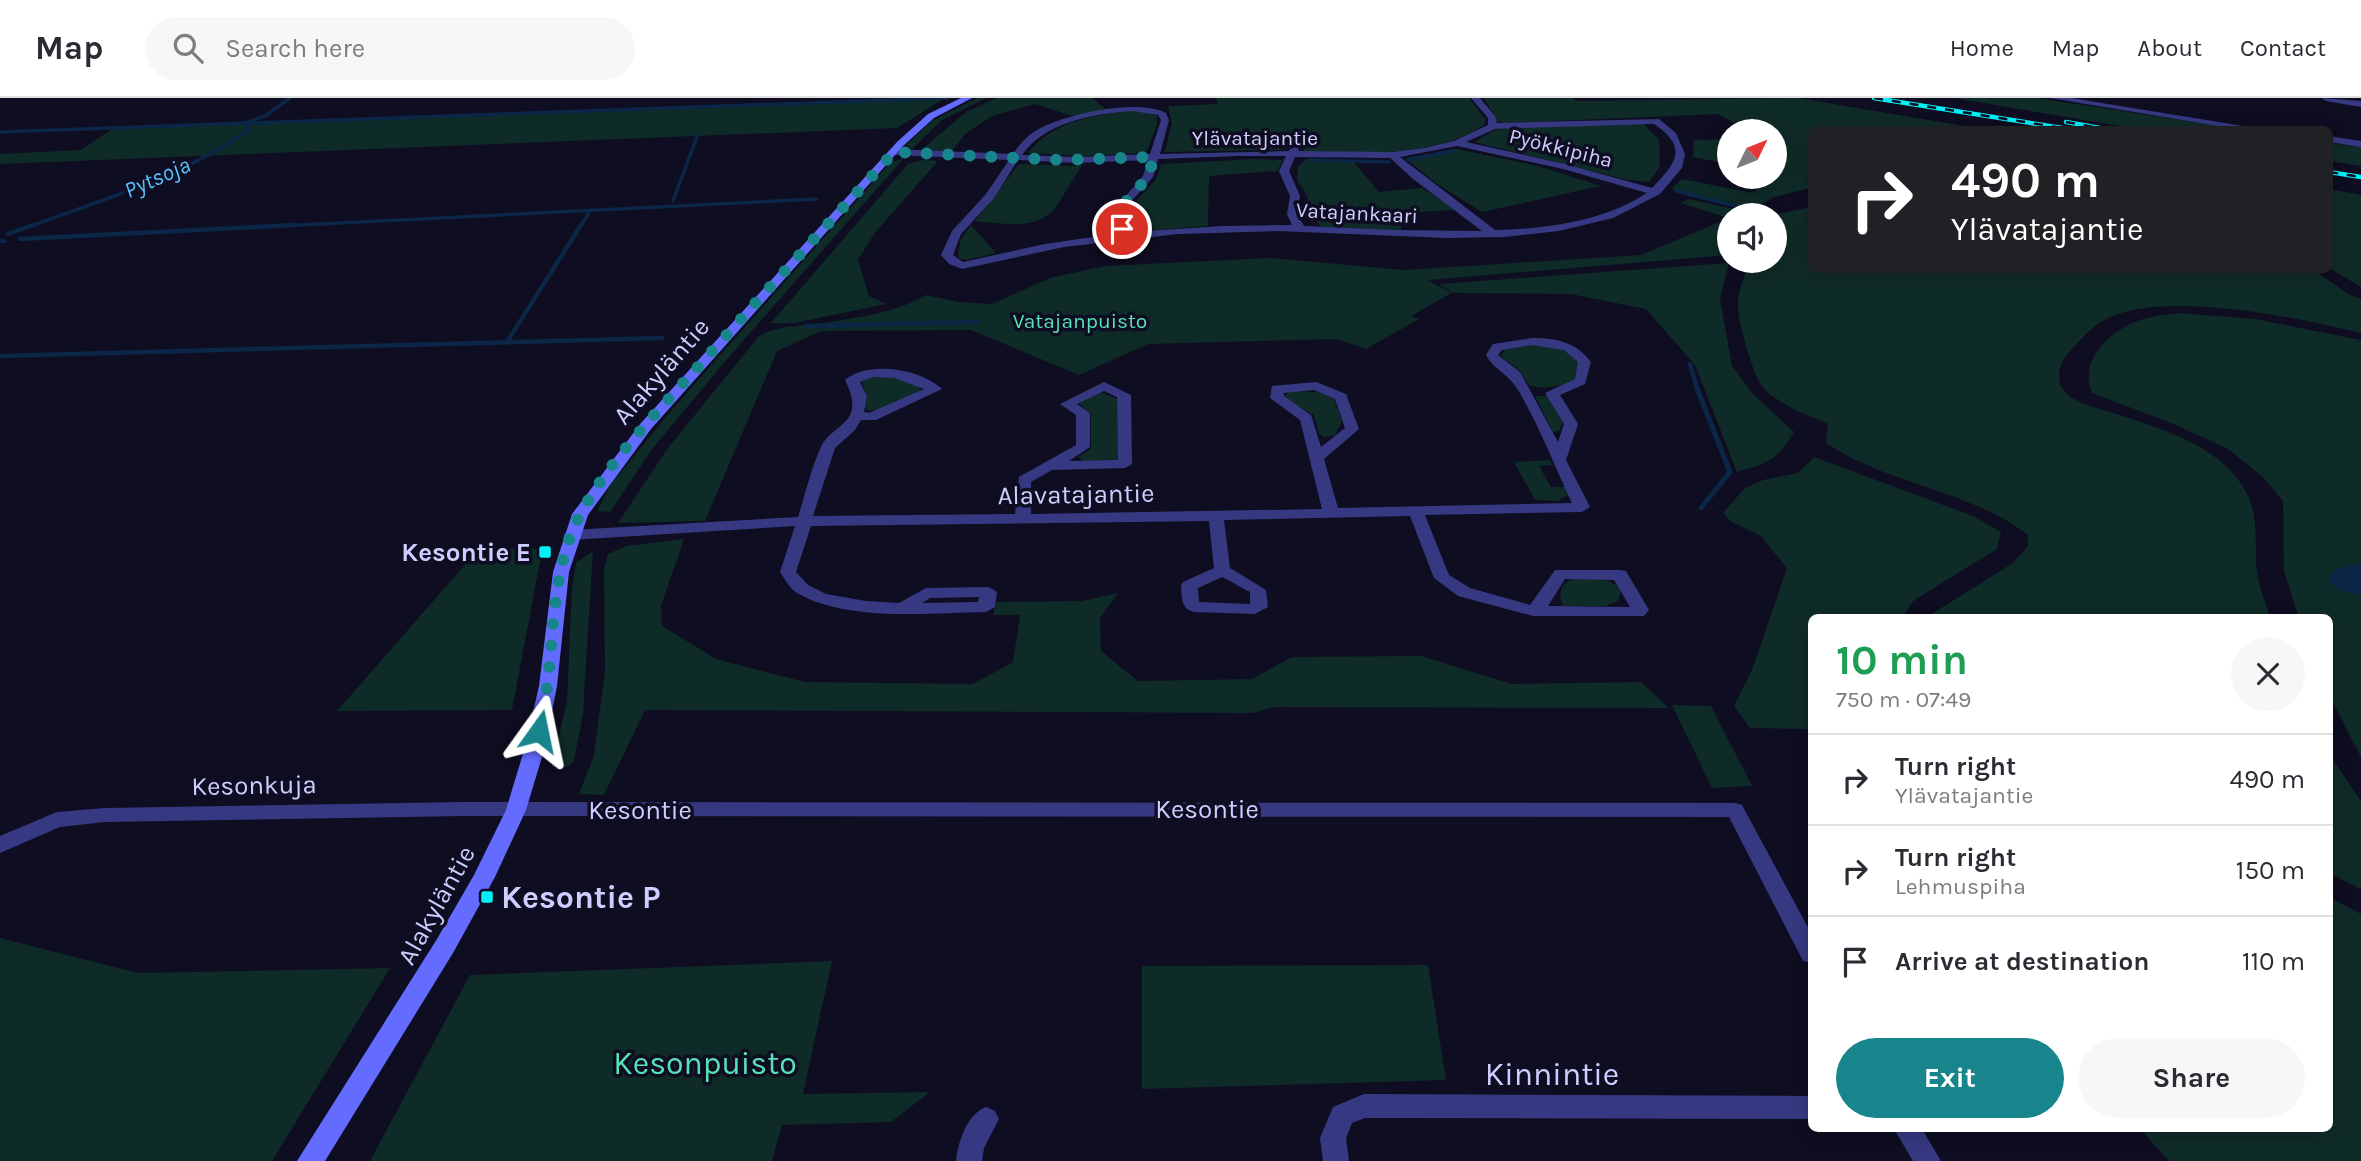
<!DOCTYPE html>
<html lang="en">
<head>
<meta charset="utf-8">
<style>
  body { margin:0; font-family:Karla,sans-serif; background:#f7f7f7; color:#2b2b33; height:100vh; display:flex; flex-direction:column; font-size:26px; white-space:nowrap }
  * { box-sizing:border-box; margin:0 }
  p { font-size:23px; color:#7c7c81 }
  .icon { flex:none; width:38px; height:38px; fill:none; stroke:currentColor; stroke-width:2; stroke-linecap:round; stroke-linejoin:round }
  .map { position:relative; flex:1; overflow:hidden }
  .side { position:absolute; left:1808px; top:516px; width:525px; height:518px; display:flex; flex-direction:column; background:#fff; border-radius:10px; box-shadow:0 4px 18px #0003 }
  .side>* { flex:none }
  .hud { position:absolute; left:1808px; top:28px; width:525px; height:147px; border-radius:10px; box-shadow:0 4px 18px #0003; background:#202124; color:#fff; overflow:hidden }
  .needle { width:46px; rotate:47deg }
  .fabs { position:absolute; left:1717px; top:21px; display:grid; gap:14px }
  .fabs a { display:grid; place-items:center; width:70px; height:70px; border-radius:50%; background:#fff; box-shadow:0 4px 18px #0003; font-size:35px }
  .pin { position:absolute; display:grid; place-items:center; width:60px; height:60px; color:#fff; margin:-30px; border:4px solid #fff; border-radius:50%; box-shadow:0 2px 7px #0007 }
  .me { position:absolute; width:77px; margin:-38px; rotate:12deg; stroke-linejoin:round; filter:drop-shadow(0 0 5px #0008) }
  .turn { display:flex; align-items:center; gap:24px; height:147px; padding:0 28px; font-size:32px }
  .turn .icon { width:91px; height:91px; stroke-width:2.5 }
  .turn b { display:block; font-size:49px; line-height:60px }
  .round { display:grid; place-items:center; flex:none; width:74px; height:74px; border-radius:37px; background:#f7f7f7 }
  .overview { display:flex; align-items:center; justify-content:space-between; height:119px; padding:0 28px }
  h1 { font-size:42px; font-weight:700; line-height:52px; color:#1e9e55 }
  .button { display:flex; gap:14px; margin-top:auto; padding:14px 28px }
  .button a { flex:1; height:80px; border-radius:42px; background:#18858c; color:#fff; font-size:28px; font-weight:700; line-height:80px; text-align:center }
  .button a+a { background:#f7f7f7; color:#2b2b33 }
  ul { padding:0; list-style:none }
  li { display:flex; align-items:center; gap:21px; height:91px; padding:0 28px; border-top:2px solid #e1e1e2 }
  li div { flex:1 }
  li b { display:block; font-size:26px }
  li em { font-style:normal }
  header { display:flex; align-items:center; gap:42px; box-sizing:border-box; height:98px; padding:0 35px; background:#fff; border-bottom:2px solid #e1e1e2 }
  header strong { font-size:33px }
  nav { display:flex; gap:38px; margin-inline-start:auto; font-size:24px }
  .search { width:490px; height:63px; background:#f7f7f7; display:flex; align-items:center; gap:18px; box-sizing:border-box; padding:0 24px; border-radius:38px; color:#7c7c81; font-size:26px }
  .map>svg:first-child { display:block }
  .green { fill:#0f2b28 }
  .water { fill:#0b2647 }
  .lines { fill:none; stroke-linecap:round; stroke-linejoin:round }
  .stream-far2 { stroke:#0b2647; stroke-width:3.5 }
  .stream-far1 { stroke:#0b2647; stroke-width:4.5 }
  .stream { stroke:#0b2647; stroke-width:5 }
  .street { fill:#363982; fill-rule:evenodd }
  .secondary { fill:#646cff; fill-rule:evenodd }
  .rail-casing { stroke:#00f2f8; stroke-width:4.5 }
  .rail { stroke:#0e0d21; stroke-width:2.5; stroke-dasharray:9; stroke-linecap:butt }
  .route { stroke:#18858c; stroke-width:12; stroke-dasharray:0 21.6 }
  .poi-dot { fill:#00f2f8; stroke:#0e0d21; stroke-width:2.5 }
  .labels { text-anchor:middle; stroke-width:7; stroke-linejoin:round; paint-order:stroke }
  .far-street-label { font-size:21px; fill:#cfcdff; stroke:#0e0d21 }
  .far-park-label { font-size:21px; fill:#56e2b4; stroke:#0e0d21 }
  .far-water-label { font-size:23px; font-style:italic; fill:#5bc0ff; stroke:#0e0d21 }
  .street-label { font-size:26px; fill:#cfcdff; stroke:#0e0d21 }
  .poi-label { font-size:26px; font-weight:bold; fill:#cfcdff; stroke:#0e0d21; text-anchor:end }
  .near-poi-label { font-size:32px; font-weight:bold; fill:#cfcdff; stroke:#0e0d21; text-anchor:start }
  .near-park-label { font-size:32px; fill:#56e2b4; stroke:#0e0d21 }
  .near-street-label { font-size:32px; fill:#cfcdff; stroke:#0e0d21 }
</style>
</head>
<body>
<header>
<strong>Map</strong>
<div class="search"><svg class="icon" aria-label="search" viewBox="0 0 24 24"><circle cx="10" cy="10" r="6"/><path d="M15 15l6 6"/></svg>Search here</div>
<nav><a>Home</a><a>Map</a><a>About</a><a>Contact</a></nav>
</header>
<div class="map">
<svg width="2361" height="1063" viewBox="0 0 2361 1063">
  <rect width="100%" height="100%" fill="#0e0d21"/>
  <path class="green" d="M945,0L897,30L0,66V56L81,52L112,31Z
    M977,0H986L942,22L912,51L906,47L932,23Z
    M997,0H1092L1106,11L1072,18L1035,6L992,18L965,36L951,54L921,52L966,14Z
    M1216,0H1469L1485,21L1484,27C1431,62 1365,54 1305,53L1302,51L1306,35H1297L1289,50L1279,52L1165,54L1172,25L1168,8L1218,6Z
    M1484,0H1573L1577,3L1798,0L1982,31L1811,32V90L1774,99L1752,111L1671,91L1682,81L1753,95L1770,79H1774V33H1748L1718,16L1505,25L1497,23Z
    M1954,0H2035L2243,31H2138Z
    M1137,12L1157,18V27L1146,55L1081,58L1028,55C1054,21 1098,17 1137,12Z
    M1644,26L1659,42L1660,68L1649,84L1628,82L1474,44L1495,32L1511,30Z
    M1729,41V66L1693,59L1694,42Z
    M2329,45L2361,49V68L2329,63Z
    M1457,51L1538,68L1601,88L1482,114L1437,86L1405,60Z
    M904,60L728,260L652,351L610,414L597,413L611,386L670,314L890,65Z
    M1254,61L1283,62L1277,73L1209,78L1208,128L1142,133L1135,132L1125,116L1156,81L1161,66Z
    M1306,61L1353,63L1379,94L1422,90L1456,112L1398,115L1402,135L1321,129L1305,109L1308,99L1297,82L1298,69Z
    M923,62L938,63L874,136L858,162L869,198L886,206L794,225H771L908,66Z
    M1019,66L1082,68C1074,78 1057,110 1051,115C1030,132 1000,125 975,123Z
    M2329,91L2361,97V189L2329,170Z
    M1689,101L1751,115L1750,117H1729V120L1680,105Z
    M1811,109V172H2314L2348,196L2361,201V235C2299,220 2156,189 2101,224C2089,232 2079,243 2070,253C2061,263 2054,279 2063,291C2072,305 2095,309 2110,314C2159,330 2227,348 2249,400C2259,424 2254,449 2257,474C2259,489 2266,505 2270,520H1930V517L2013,465L2028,448V437C1968,391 1888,387 1826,345L1828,326C1808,317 1776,306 1762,288C1753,277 1736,218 1738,204C1739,189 1745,176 1751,163H1774L1773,117Z
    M1729,120V157L1427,182L1452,195L1411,218L1419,221L1366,251L1337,241L1148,246L1079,277L971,232L821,233L777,253L705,423L618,425L668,350L759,238C776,228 797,228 817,226C854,220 893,216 926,197L958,204L992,206L1050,180L1105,168L1271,160L1404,172L1641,157Z
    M971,127L996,155L967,162L958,160L960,143Z
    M1729,165L1720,201L1732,268L1753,296L1794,334C1777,363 1768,365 1737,374L1695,267L1646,211L1571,196L1453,195L1439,186Z
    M2178,215L2255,221L2361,242V659L2329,597V520H2299L2284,473L2283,403L2263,379L2228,351L2176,327L2092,295C2078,263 2110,232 2140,222C2152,218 2165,217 2178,215Z
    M1531,246L1567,252L1579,264L1575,281C1562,289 1543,292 1529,287L1520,273L1501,258L1505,251Z
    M871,279H898L921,290L920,293L880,311L868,313L864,308L867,298L862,284Z
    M1293,293L1320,294L1334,301L1342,323L1335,337L1324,339L1319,336L1314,317L1286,301L1285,297Z
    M1101,294L1117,301L1118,362L1083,363L1078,359L1091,351V315L1078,305Z
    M1535,298H1547L1563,325L1559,333L1553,334Z
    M1814,359L1973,418L2001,434L1997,451L1913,503L1902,520H1811V631L1750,630L1734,608L1752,572L1787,470L1761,438L1730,423L1723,415L1745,390L1763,382L1798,375Z
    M1550,362L1553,367L1539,368L1551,389H1565L1569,396L1558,403L1535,402L1514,364Z
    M684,441L661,508L662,528L716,561L805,584L973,586L1013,564L1020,517H993L996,504L1082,503L1118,495L1100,520L1101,553L1138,583L1252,581L1292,559L1421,558L1512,586L1641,584L1669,610L1274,609L1253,615L645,612L604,697L579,696L594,657L605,573L604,471L608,456L626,448Z
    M530,449L538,452L541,458L512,612L337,613L476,454Z
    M593,453L583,615L574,663L569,668L552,669L567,602L572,490L576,465Z
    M1571,481C1588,480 1608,477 1621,492L1618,503L1605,508H1563C1558,496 1560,488 1571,481Z
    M1672,607L1711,608L1752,688L1712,690Z
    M2329,656L2361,703V791L2329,775Z
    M2329,799L2361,816V1063H2169L2140,1031H2329Z
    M0,840L138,875L390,870L272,1063H0Z
    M832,863L803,996L930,994L891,1024L782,1027L772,1063H370L470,877Z
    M1428,867L1446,982L1142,991V868Z"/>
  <path class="water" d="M2361,465V497L2338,492L2328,482L2335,472Z"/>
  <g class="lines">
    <path class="stream-far2" d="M0,34L948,0
      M1309,62L1389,64
      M1408,62L1456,52
      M1676,93L1752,112
      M673,103L698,36
      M28,129C97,104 189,76 248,32L246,25L265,18L290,0
      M260,129L817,101
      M580,129L590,113"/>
    <path class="stream-far1" d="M8,136L33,127
      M20,141L295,127
      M0,143H4
      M806,228L978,224
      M507,244L581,127
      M0,258L662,240
      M1690,266L1697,290"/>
    <path class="stream" d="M1696,288L1730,374L1701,410"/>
    <path class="street" d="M1471,0H1480L1495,18L1497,25L1659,21L1676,35L1685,56L1682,70L1660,96L1613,120L1559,133L1504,139L1447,140L1277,133L1178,136L1064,149L962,171L949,166L941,157L952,133L986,96L1009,62L894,57L889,54L894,51L1013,56C1019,47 1026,39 1035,33C1064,16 1137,0 1166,15L1169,22L1160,56L1289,53L1297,34L1302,31L1307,34L1298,53L1393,54L1425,50L1454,43L1488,27V20ZM1133,13L1158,17L1161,22L1150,56L1077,59L1022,57C1046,23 1094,16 1133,13ZM1654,26C1689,50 1676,65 1652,90L1565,66L1466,44L1495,31ZM1457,48L1563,71L1647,95C1604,123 1546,131 1495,132L1400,59ZM1238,58H1286L1279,73L1290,98L1287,116L1292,127L1223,128L1130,134L1120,116L1153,79L1158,61ZM1295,59L1390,60L1413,81L1482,133L1392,132L1304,128L1297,116L1300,98L1289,73ZM1018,62L1077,65L1148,62L1143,78L1110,116L1120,135L1045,146L963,164L953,157L961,136L994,100Z
      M2050,0H2071L2268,32H2243Z
      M2322,0L2361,3V9L2326,3Z
      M2329,38L2361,43V49L2329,44Z
      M1532,240C1556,240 1576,244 1591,264L1585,286L1560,297L1578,326L1566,362L1590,409L1582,414L1425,417L1449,477L1470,490L1530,507L1555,472H1620L1626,473L1649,512L1644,518H1533L1458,498L1434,480L1410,418L1224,422L1230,470L1266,492L1268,509L1255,516L1194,514C1181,511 1182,500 1181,488L1183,484L1214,470L1209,423L811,428L796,474L808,487L826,496L866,503L899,505L926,490L989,489L997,494L995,509L986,514C930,515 847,524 797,495C789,490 785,481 780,474L795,428L571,442L563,437L571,432L798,419C805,396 811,372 820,351C831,324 868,328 845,282C868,262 921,271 942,291L876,322H861L855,332L835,350L813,418L1015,416L1019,379L1076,347V317L1060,306L1104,284L1131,297L1132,366L1125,370L1052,372L1031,384V416L1322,411L1300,322L1270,300L1272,288L1316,284L1346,296L1359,331L1324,361L1338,410L1572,405C1554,367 1539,327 1518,292C1508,275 1493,271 1486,257L1493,246ZM1532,247L1564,252L1578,264L1575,281L1545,295L1564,326L1558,344L1520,274L1498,257L1502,252ZM873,279L894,280L924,291L869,315L864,314L867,298L860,284ZM1314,292L1335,301L1345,330L1321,349L1311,317L1284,298V295ZM1104,293L1117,299L1118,362L1069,363L1090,349V315L1077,306ZM1222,479L1250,494V506L1199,504L1198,490ZM1565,481L1614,482L1630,509L1548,508ZM979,499L978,504L922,505L930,500Z
      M464,704L1735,705L1742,707L1811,835V865L1803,863L1729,719L464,718L105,724L60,729L0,755V738L57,714L105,710Z
      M1364,996L1811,998V1021L1365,1020L1352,1025L1346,1040L1349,1063H1323L1320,1040L1333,1009Z
      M986,1009L995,1013L999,1021L984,1050L982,1063H956C958,1044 967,1016 986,1009Z
      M1894,1031H1922L1941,1063H1913Z"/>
    <path class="secondary" d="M961,0H972L934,20L903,48L651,331L588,417L569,474L557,588L545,649L526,712L495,779L453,855L325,1063H297L437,841L474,777L506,712L525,649L539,588L553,474L572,416L641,325L897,44L928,16Z"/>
    <defs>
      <path id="rail" d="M1874,0L2075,32
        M2066,24L2111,32
        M2329,74L2361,79"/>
    </defs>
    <use href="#rail" class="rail-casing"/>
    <use href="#rail" class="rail"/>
  </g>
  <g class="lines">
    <path class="route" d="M539,633C555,570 548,501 570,439C591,382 655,316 697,270C762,197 828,126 894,54L1061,62L1154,59L1148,79L1115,116L1122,131"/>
  </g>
  <g class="poi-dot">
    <rect x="538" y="447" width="14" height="14" rx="3.5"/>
    <rect x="480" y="792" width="14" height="14" rx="3.5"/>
  </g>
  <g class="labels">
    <g class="far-street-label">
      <text x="1255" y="47">Ylävatajantie</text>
      <text transform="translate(1561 50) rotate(14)" y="7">Pyökkipiha</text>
      <text transform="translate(1357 115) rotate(3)" y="7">Vatajankaari</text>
    </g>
    <g class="far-park-label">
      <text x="1080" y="230">Vatajanpuisto</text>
    </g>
    <g class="far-water-label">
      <text transform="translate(157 79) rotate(-24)" y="8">Pytsoja</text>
    </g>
    <g class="street-label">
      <text transform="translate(661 273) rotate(-49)" y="9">Alakyläntie</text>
      <text transform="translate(1076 396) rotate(-1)" y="9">Alavatajantie</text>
      <text transform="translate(254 687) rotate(-1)" y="9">Kesonkuja</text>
      <text x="1207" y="720">Kesontie</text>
      <text x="640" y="721">Kesontie</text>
      <text transform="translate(436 807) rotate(-61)" y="9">Alakyläntie</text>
    </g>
    <g class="poi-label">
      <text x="531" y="463">Kesontie E</text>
    </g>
    <g class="near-poi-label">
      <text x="501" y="810">Kesontie P</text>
    </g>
    <g class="near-park-label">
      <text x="705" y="976">Kesonpuisto</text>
    </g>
    <g class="near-street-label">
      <text x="1552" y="987">Kinnintie</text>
    </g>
  </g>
</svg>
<div class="fabs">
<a><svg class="needle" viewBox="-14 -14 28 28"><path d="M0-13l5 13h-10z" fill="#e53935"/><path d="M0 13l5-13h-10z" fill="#7c7c81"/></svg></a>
<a><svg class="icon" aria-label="sound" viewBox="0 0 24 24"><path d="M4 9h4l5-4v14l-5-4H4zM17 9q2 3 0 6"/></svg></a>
</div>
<div class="pin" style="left:1122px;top:131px;background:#d93025"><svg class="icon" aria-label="arrive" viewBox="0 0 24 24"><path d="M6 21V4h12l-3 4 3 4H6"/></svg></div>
<svg class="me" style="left:539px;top:633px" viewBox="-20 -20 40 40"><path d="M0-17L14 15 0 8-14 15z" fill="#18858c" stroke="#fff" stroke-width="4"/></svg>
<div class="hud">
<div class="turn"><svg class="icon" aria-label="right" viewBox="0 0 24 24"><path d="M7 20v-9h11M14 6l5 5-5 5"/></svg><div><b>490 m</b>Ylävatajantie</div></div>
</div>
<section class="side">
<div class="overview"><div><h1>10 min</h1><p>750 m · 07:49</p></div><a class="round"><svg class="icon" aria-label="close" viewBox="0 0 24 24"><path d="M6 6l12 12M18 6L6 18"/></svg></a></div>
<ul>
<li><svg class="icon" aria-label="right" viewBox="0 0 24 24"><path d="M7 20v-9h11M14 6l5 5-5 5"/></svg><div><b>Turn right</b><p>Ylävatajantie</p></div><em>490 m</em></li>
<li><svg class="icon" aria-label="right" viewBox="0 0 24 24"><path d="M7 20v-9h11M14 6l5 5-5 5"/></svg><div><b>Turn right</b><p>Lehmuspiha</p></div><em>150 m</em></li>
<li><svg class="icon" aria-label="arrive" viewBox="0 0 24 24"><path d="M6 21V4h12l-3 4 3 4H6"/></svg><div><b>Arrive at destination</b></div><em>110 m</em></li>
</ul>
<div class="button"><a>Exit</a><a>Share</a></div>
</section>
</div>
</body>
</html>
